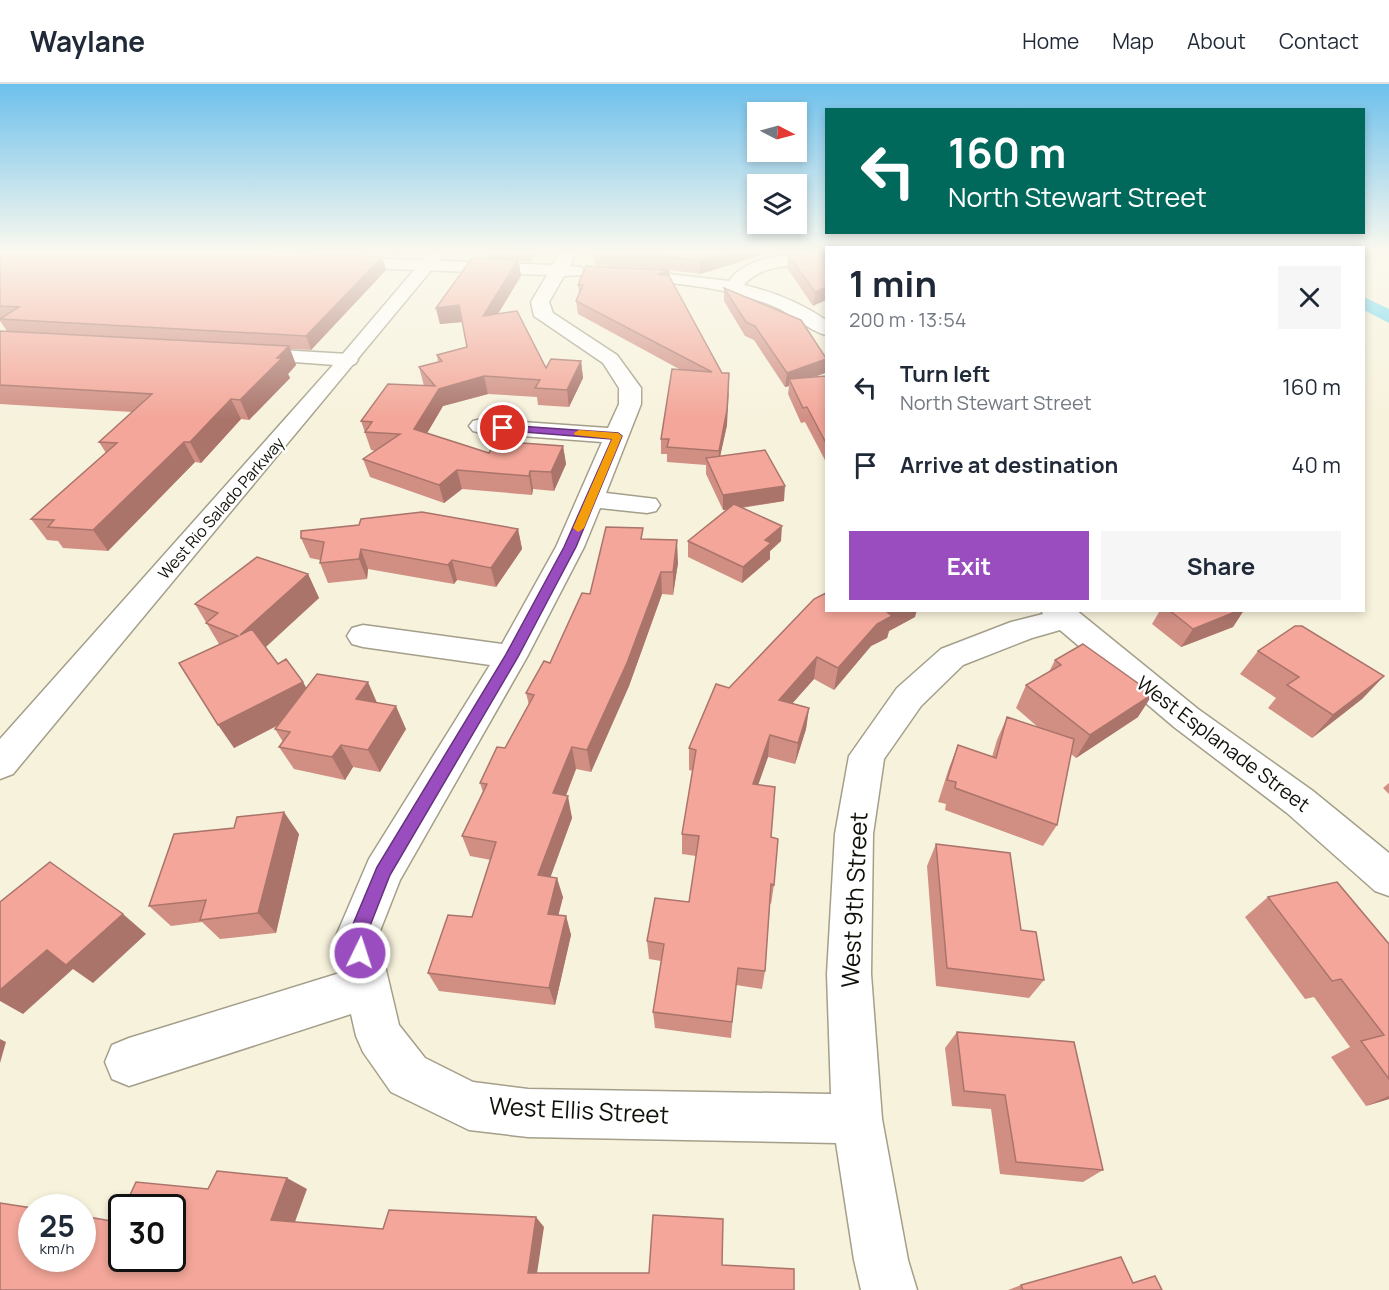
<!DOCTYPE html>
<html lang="en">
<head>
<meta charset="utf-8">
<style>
  body { margin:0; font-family:Manrope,sans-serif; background:#f6f6f7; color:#1f2937; height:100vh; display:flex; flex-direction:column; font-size:22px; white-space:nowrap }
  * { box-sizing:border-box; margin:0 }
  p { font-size:20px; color:#747a83 }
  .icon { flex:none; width:33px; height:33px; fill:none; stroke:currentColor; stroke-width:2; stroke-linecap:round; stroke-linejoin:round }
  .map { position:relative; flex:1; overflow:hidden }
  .sheet { position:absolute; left:825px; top:162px; width:540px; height:366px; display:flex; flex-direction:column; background:#fff; border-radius:0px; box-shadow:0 3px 9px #0003 }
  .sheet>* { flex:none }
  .banner { position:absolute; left:825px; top:24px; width:540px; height:126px; border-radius:0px; box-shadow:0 3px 9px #0003; background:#00695c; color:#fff; overflow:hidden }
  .needle { width:39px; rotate:96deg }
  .controls { position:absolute; left:747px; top:18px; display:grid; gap:12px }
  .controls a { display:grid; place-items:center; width:60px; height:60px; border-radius:0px; background:#fff; box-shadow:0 3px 9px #0003; font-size:30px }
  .speed { position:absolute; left:18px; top:1110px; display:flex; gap:12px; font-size:30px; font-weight:700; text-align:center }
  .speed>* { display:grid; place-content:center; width:78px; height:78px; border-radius:50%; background:#fff; box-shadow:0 3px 9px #0003; line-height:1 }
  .speed small { font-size:15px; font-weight:400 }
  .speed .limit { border:3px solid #111; border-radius:9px; background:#fff; color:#111 }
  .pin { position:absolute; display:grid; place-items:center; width:51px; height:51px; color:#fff; margin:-26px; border:3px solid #fff; border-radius:50%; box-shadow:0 2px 6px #0007 }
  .me { position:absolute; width:66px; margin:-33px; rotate:4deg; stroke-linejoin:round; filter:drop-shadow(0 0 4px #0008) }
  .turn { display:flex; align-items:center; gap:21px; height:126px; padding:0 24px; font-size:27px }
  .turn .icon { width:78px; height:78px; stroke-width:2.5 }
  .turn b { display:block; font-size:42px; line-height:51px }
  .round { display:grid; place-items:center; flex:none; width:63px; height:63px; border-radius:0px; background:#f6f6f7 }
  .headline { display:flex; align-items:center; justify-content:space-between; height:102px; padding:0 24px }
  h1 { font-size:36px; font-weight:700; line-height:45px }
  .action { display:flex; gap:12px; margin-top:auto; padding:12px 24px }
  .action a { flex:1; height:69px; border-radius:0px; background:#9a4dbe; color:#fff; font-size:24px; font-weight:700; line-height:69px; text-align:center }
  .action a+a { background:#f6f6f7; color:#1f2937 }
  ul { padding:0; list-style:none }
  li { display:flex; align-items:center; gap:18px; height:78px; padding:0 24px }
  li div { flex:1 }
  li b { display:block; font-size:22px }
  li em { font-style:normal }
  header { display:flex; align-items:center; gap:36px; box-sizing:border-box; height:84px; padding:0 30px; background:#fff; border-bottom:2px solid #e0e1e3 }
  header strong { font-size:28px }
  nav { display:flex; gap:33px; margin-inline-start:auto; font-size:21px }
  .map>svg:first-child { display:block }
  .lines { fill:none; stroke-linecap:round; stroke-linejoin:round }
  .canal { fill:#55d3f1; fill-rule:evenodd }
  .minor-casing { stroke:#a49f8a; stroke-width:3 }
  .secondary-casing { stroke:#a49f8a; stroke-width:3 }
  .minor { fill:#fff; fill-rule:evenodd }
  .secondary { fill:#fff; fill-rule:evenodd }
  .wall { fill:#d18f84 }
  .shaded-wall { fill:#aa746b }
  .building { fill:#f3a699; stroke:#aa746b; stroke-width:1.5 }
  .route { fill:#9a4dbe; stroke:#64327c; stroke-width:1.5 }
  .slow { fill:#f59e0b }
  .labels { text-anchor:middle; stroke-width:4.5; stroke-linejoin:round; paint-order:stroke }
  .far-street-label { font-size:16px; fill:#111008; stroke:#fff }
  .street-label { font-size:20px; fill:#111008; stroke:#fff }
  .near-street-label { font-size:24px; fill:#111008; stroke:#fff }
</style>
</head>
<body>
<header>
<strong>Waylane</strong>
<nav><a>Home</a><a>Map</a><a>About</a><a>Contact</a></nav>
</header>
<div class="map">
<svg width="1389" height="1206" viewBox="0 0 1389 1206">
  <rect width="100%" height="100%" fill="#f7f2dc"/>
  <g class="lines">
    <path class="canal" d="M1364,213L1389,225V239L1364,226Z"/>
    <defs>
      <path id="minor" d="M561,166H578L570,182L581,183L584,187L581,191L564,192L549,218L553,229L617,271L641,304V320L606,409L656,415L660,421L656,427L647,429L600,424L584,463L527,573L400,796L378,852L399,941L425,974L473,998L528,1005L831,1010L827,890L835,750L849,672L897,604L941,565L1011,538L1043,530L1041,526H1076L1198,625L1313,707L1389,769V812L1375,807L1287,729L1174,643L1060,546L1032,554L963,581L921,622L884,675L873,750L871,890L882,1035L908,1176L917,1206H861L854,1176L836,1059L528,1053L469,1046L391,1008L363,968L356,952L351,930L129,1002L112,995L105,978L112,961L129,954L343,888L336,852L369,775L490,581L363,563L352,560L347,552L352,544L363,541L502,560L556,463L602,358L481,349L473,347L469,342L473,337L481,335L608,344L619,320V304L603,279L534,232L531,218L547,191L339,183L333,182L330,178L333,174L339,173L553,181Z
        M826,169V179C800,182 763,178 744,201C774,208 801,219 826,236V251C809,247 791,229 773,222C726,203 676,199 626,195L620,194L617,190L620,186L626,185L729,197C749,169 795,171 826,169Z
        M247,264L348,270L355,272L358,276L355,280L348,282L240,274L237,270L240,266Z"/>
      <path id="secondary" d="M431,166H448L13,690L0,695V655L341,272Z"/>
    </defs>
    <use href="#minor" class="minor-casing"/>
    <use href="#secondary" class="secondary-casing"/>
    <use href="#minor" class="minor"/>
    <use href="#secondary" class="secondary"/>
  </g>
  <path class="wall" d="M0,166L382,173L386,186L311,266L290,265L296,281L288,290L290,294L249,336L241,335L201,379L195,378L108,467L63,464L58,457L47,456L31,435L106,369L99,358L132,328L0,320V247H7L0,237Z
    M270,166H403L398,172Z
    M483,166H536L530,178L519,177L521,192L498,230L546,284L581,277L583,294L569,323L538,321L537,313L488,310L443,322L427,349L489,369L563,362L566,380L554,407L533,405L532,411L462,405L444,419L370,393L363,375L376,367L371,366L361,337L424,302L419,283L438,278L437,271L467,263L462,238L440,240L436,224L485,175Z
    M595,166H826V167L777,170L775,167L700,190L663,185L595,181L594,168Z
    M826,169L813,222L787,184L788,171Z
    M669,186L670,193L722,289L727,341L720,372L784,417L742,424L781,457L770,467V475L742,499L688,473V457L728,426H723L706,390V381L667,378V370H661V355L681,286L578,230L576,217L579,211L578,201Z
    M724,204L826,274L825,289L814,293L826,292V378L805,338L801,339L788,310L789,302L785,303L754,256L745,252L724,217Z
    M518,445L522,465L496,503L457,496L454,500L368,485L367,495L328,499L320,479V476L310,474L301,454Z
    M644,455L678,479L673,511L662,510L629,602L591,688L576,685L566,712L572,734L550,793L563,813L558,831L566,832L571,851L555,921L439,907L428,889L472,833L491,776L470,772L462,752L483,708L480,699L505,664L529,621L526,609L550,579L590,510Z
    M308,490L319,514L265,563L278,580L303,598L306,604L377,619L406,645L380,688L353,683L345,696L294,685L279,663L283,658L275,645L279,641L234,664L219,560L195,520Z
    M1157,526H1244L1233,543L1181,563L1152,540L1159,528Z
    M915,533L889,547L887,554L871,562L834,606L814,595L792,619L809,624L806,645L795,680L768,673L758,701L771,753L774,801L771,820L770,819L765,887L762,905L736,901L731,954L655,944L653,928L661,877L649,875L647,857L689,818L696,772L682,770V750L693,687L689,686V664L729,604Z
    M1258,567L1384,592L1362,615L1312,654L1268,624L1276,614L1240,590Z
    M1055,576L1138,633L1076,674L1071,670L1057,741L1043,762L945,726L946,720L938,718L949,684L958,661L992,673L997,656L1007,633L1039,644L1016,624L1026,601L1049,588Z
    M1389,699V710L1383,704Z
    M299,750L276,849L220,855L202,838L171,842L149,822Z
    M936,760L1021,846L1044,896L1029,914L936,902L927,782Z
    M1268,813L1389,860V1015L1366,1022L1331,973L1350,963L1314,913L1305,915L1245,833Z
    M957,948L1103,1086L1083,1098L1000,1090L991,1025L952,1022L945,964Z
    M1132,1198L1162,1206H1008L1021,1201Z"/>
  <path class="shaded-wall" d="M397,166H403L398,172Z
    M528,166H536L530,178Z
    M736,166H775V167L700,190V177Z
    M382,173L386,186L311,266L306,252Z
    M518,176L521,192L486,249L483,232Z
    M669,186L670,199L657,190Z
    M826,203V216L813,222L815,208Z
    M459,221L462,238L440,240L436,224Z
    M289,262L296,281L288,290L290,294L249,336L240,316Z
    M826,275L825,289L792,301L789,295V302L785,303L787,289Z
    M581,277L583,294L569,323L567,306Z
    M484,292L488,310L443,322L419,363L414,345L439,305Z
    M729,304L727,341L718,382L719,367Z
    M231,315L241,335L201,379L190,358Z
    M184,358L195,378L108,467L93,446Z
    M563,362L566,380L554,407L551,388Z
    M457,386L462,405L444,419L439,401Z
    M530,387L533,405L532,411L529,392Z
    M785,402L784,417L723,426V411Z
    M782,442L781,457L770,467V475L742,499L743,483L765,456Z
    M518,445L522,465L496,503L491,484Z
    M677,456L678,479L673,511V488Z
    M361,465L368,485L367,495L359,475Z
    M452,476L457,496L454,500L448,481Z
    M661,488L662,510L629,602L591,688L587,666Z
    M308,490L319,514L254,574L240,551Z
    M890,526H917L915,533L889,547L887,554L871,562L834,606L838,584L887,528Z
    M1240,526H1244L1233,543L1181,563L1193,545Z
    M817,573L814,595L776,638L779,616Z
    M1384,592L1362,615L1312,654L1333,631Z
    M303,598L316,621L234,664L218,641Z
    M368,598L378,621L356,615Z
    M1153,610L1138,633L1076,674L1090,651Z
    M396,622L406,645L380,688L368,666Z
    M809,624L806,645L795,680L798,659Z
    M770,651L768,673L751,721L753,700Z
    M341,661L353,683L345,696L332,673Z
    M572,663L576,685L558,731L553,709Z
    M568,712L572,734L544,811L538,791Z
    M284,728L299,750L276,849L258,829Z
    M557,794L563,813L554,849L548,830Z
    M123,830L146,850L93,899L73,885L23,930L0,917V906L47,866Z
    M566,832L571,851L555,921L549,904Z
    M0,955L6,958L0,979Z
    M1389,1012V1015L1366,1022Z
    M287,1094L307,1105L292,1146L271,1136Z
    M536,1133L544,1143L536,1196L528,1189Z"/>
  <path class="building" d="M0,166H230L382,173L306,252L0,235L19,223L0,222Z
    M595,166H736L700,177L663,172L594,168Z
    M826,169V203L815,208L788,171Z
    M472,174L518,176L483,232L517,227L546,284L551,275L581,277L567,306L535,304L540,296L484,292L439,305L414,345L489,369L496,357L563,362L551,388L530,387L529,392L457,386L439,401L363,375L400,350L365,348L372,338L361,337L388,300L435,302L419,283L442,277L437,271L467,263L459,221L436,224Z
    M586,182L669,186L657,190L669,192L722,289H729L727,326L719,367L667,363L669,355H661L672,285L712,288L576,217L583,201H578Z
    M724,204L801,236L826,274V275L787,289L755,242L746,238Z
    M0,247L289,262L277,274H282L240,316L231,315L190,358H184L93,446L48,443L54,436L31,435L117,359L99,358L152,310L0,301Z
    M826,292V359L807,323L803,324L789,295Z
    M765,366L785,402L723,411L706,374Z
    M734,420L782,442L765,456L771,459L743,483L688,457Z
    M422,428L518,445L491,484L452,476L448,481L361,465L359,475L320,479L324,458L301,454V447L359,441L361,435Z
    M606,443L643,444L641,455L677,456L673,488H661L627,579L587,666L572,663L553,709L568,712L538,791L557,794L548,830L566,832L549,904L428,889L448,831L472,833L496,758L462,752L487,700L480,699L497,663L505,664L534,611L526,609L544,577L550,579L582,509L590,510Z
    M257,473L308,490L240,551L252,545L278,580L286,575L303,598L218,641L179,579L238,552L206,539L218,529L195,520Z
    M826,509V526H890L887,528L892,532L877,540L838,584L817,573L779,616L809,624L798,659L770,651L753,700L775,703L771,753L778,755L774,801L771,800L765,887L738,884L732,938L653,928L664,860L647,857L655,814L689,818L699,752L682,750L696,666L689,664L716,600L729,604L814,515Z
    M1169,526H1240L1193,545Z
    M1295,542H1302L1384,592L1333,631L1287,601L1299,593L1258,567Z
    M1083,560L1153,610L1090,651L1026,601L1061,581L1055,576Z
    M317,590L368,598L356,615L396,622L368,666L341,661L332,673L279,663L290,648L275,645Z
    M1007,633L1074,655L1057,741L955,704L956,698L947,696L958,661L996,674Z
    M284,728L258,829L200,836L206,816L149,822L174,750L234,744L237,733Z
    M936,760L1010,769L1021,846L1036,848L1044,896L947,884Z
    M50,778L123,830L66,881L47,866L0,906V818Z
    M1337,798L1389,860V995L1361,957L1384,951L1341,895L1332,897L1268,813Z
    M957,948L1074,958L1103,1086L1016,1078L1005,1011L964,1007Z
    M217,1087L287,1094L271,1136L383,1145L389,1126L536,1133L528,1189H649L653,1131L723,1135L722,1181L794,1185V1206H0V1119L32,1124V1174H82V1132L117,1138L122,1129V1174H172V1124H124L136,1098L208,1105Z
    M1121,1173L1133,1199L1155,1192L1162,1206H1023L1021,1201Z"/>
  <linearGradient id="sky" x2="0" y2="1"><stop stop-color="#6dc0ec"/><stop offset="0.5" stop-color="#fbf9ef"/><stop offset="1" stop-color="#fbf9ef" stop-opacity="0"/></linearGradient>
  <rect width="1389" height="335" fill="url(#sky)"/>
  <path class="route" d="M503,341L618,349L622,352L576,463L518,573L390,791L366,852L369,869L366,875L360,878L354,875L348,852L377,783L505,572L564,463L612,355L499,346L498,344Z"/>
  <path class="slow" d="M579,346L618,349L622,352L584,444L578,448L573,444L612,355L575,351L574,349Z"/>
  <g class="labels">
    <g class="far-street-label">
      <text transform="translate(221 424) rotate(-49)" y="6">West Rio Salado Parkway</text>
    </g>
    <g class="street-label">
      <text transform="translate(1223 660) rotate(37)" y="7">West Esplanade Street</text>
    </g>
    <g class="near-street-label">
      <text transform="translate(855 816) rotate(-87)" y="8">West 9th Street</text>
      <text transform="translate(579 1027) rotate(3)" y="8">West Ellis Street</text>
    </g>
  </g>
</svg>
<div class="controls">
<a><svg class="needle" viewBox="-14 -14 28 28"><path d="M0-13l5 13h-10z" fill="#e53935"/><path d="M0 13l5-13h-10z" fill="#747a83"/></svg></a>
<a><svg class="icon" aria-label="layers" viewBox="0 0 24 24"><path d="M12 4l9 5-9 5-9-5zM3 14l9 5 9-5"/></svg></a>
</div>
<div class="speed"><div>25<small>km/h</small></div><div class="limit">30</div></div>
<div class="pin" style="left:503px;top:344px;background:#d93025"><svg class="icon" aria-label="arrive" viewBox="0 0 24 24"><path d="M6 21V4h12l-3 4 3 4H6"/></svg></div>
<svg class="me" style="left:360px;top:869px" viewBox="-20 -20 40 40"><circle r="17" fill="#9a4dbe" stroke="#fff" stroke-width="3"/><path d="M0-11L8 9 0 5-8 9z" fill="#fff"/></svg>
<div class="banner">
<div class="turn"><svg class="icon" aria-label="left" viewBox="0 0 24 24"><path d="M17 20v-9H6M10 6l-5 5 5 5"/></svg><div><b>160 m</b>North Stewart Street</div></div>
</div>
<section class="sheet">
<div class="headline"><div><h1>1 min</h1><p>200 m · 13:54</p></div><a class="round"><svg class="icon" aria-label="close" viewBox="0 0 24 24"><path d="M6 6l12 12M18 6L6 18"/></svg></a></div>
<ul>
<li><svg class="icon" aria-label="left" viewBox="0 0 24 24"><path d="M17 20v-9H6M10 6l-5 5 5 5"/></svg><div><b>Turn left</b><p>North Stewart Street</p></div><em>160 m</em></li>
<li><svg class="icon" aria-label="arrive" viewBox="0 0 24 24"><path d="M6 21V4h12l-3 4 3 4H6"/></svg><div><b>Arrive at destination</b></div><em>40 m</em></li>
</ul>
<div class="action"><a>Exit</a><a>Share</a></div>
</section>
</div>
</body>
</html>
